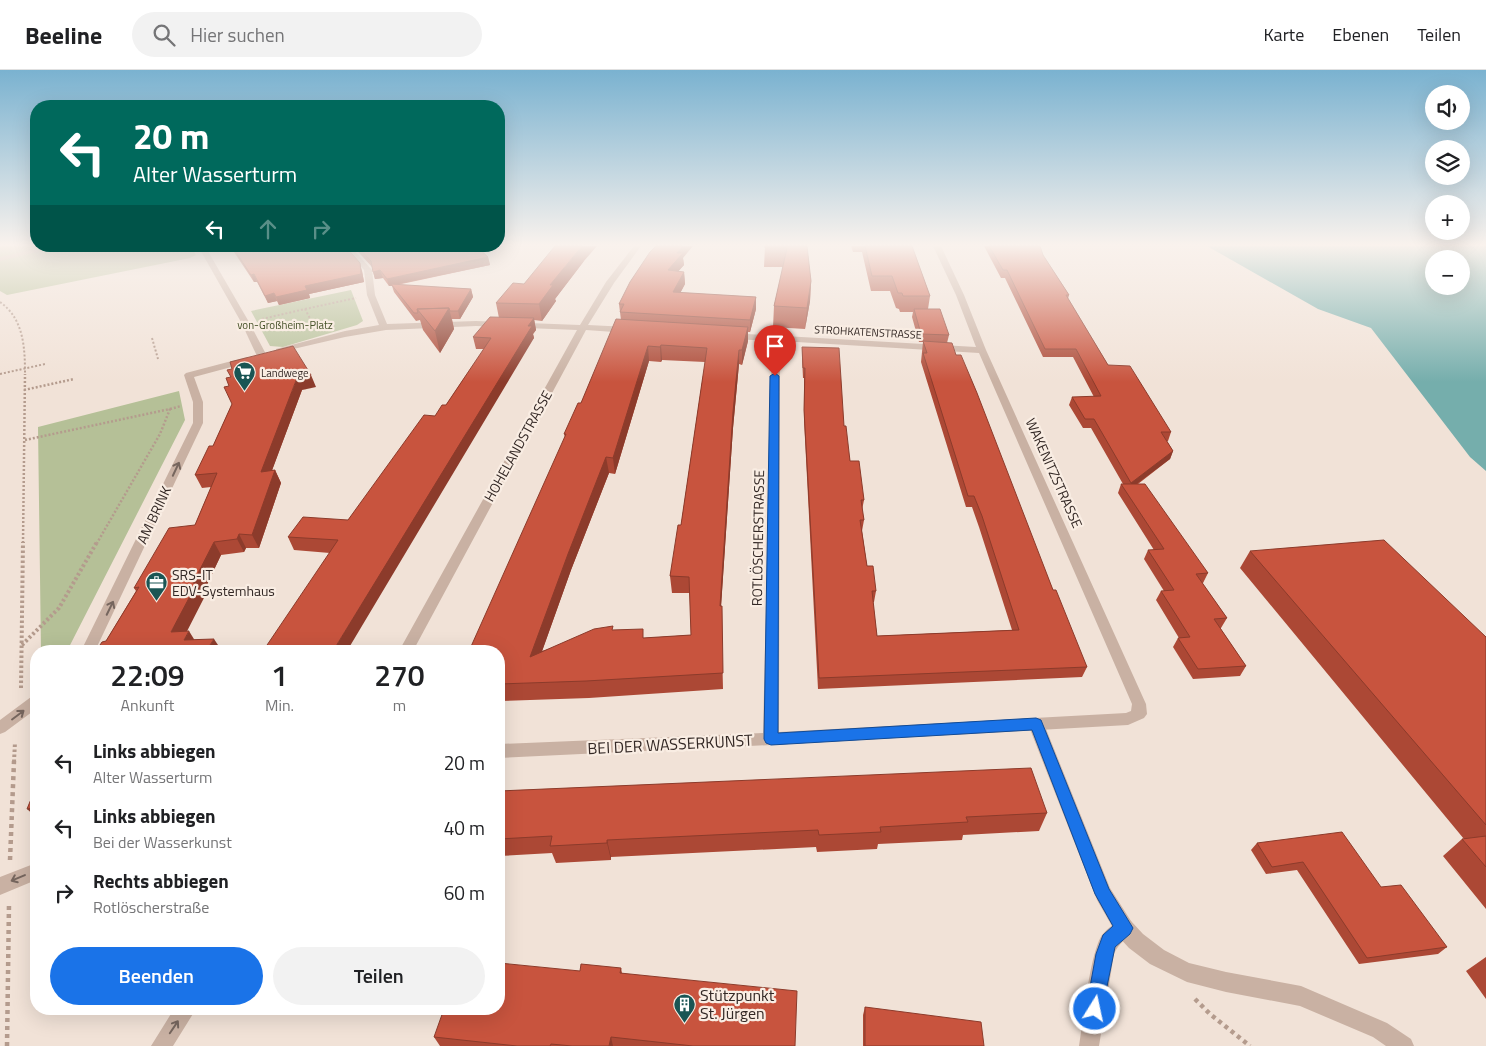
<!DOCTYPE html>
<html lang="de">
<head>
<meta charset="utf-8">
<style>
  body { margin:0; font-family:"Titillium Web",sans-serif; background:#f2f2f2; color:#202124; height:100vh; display:flex; flex-direction:column; font-size:19px; white-space:nowrap }
  * { box-sizing:border-box; margin:0 }
  p { font-size:16px; color:#757577 }
  .icon { flex:none; width:28px; height:28px; fill:none; stroke:currentColor; stroke-width:2; stroke-linecap:round; stroke-linejoin:round }
  .map { position:relative; flex:1; overflow:hidden }
  .side { position:absolute; left:30px; top:575px; width:475px; height:370px; display:flex; flex-direction:column; background:#fff; border-radius:20px; box-shadow:0 5px 20px #0002 }
  .side>* { flex:none }
  .banner { position:absolute; left:30px; top:30px; width:475px; height:152px; border-radius:20px; box-shadow:0 5px 20px #0002; background:#00695c; color:#fff; overflow:hidden }
  .buttons { position:absolute; left:1425px; top:15px; display:grid; gap:10px }
  .buttons a { display:grid; place-items:center; width:45px; height:45px; border-radius:50%; background:#fff; box-shadow:0 5px 20px #0002; font-size:25px }
  .pin { position:absolute; display:grid; place-items:center; width:42px; height:42px; color:#fff; margin:-51px -21px; border-radius:50% 50% 50% 0; rotate:-45deg; box-shadow:0 0 5px #0007 }
  .pin .icon { rotate:45deg }
  .me { position:absolute; width:55px; margin:-28px; rotate:10deg; stroke-linejoin:round; filter:drop-shadow(0 0 4px #0008) }
  .turn { display:flex; align-items:center; gap:18px; height:105px; padding:0 20px; font-size:22px }
  .turn .icon { width:65px; height:65px; stroke-width:2.5 }
  .turn b { display:block; font-size:35px; line-height:42px }
  .lanes { display:flex; align-items:center; height:48px; padding:0 20px; background:#0003; justify-content:center; gap:25px; direction:ltr }
  .lanes .off { opacity:.35 }
  .eta { display:flex; justify-content:space-evenly; align-items:center; height:85px; text-align:center }
  .eta b { font-size:30px; font-weight:600; line-height:35px }
  .primary-button { display:flex; gap:10px; margin-top:auto; padding:10px 20px }
  .primary-button a { flex:1; height:58px; border-radius:30px; background:#1a73e8; color:#fff; font-size:20px; font-weight:600; line-height:58px; text-align:center }
  .primary-button a+a { background:#f2f2f2; color:#202124 }
  ul { padding:0; list-style:none }
  li { display:flex; align-items:center; gap:15px; height:65px; padding:0 20px }
  li div { flex:1 }
  li b { display:block; font-size:19px }
  li em { font-style:normal }
  header { display:flex; align-items:center; gap:30px; box-sizing:border-box; height:70px; padding:0 25px; background:#fff; border-bottom:1px solid #e0e0e0 }
  header strong { font-size:24px }
  nav { display:flex; gap:28px; margin-inline-start:auto; font-size:18px }
  .search { width:350px; height:45px; background:#f2f2f2; display:flex; align-items:center; gap:12px; box-sizing:border-box; padding:0 18px; border-radius:28px; color:#757577; font-size:19px }
  .map>svg:first-child { display:block }
  .green { fill:#b5c097 }
  .water { fill:#75aeac; fill-rule:evenodd }
  .lines { fill:none; stroke-linecap:round; stroke-linejoin:round }
  .path-far3 { stroke:#b49b8d; stroke-width:2; stroke-dasharray:2 2; stroke-linecap:butt }
  .path-far2 { stroke:#b49b8d; stroke-width:2.5; stroke-dasharray:2 2; stroke-linecap:butt }
  .path-far1 { stroke:#b49b8d; stroke-width:4; stroke-dasharray:2.5 2.5; stroke-linecap:butt }
  .path { stroke:#b49b8d; stroke-width:4.5; stroke-dasharray:4 4; stroke-linecap:butt }
  .lane { fill:#c9b1a3; fill-rule:evenodd }
  .street { fill:#c9b1a3; fill-rule:evenodd }
  .wall { fill:#ac4835; fill-rule:evenodd }
  .shaded-wall { fill:#8c3b2b }
  .building { fill:#c8543e; stroke:#8c3b2b; fill-rule:evenodd }
  .oneway { stroke:#76665e }
  .route { fill:#1a73e8; stroke:#114b97 }
  .labels { text-anchor:middle; stroke-width:4.5; stroke-linejoin:round; paint-order:stroke }
  .far-park-label { font-size:11px; fill:#465229; stroke:#f9ede3 }
  .far-street-label { font-size:11px; fill:#332825; stroke:#f9ede3 }
  .far-poi-label { font-size:11px; fill:#332825; stroke:#f9ede3; text-anchor:start }
  .street-label { font-size:14px; fill:#332825; stroke:#f9ede3 }
  .poi-label { font-size:14px; fill:#332825; stroke:#f9ede3; text-anchor:start }
  .near-street-label { font-size:16px; fill:#332825; stroke:#f9ede3 }
  .near-poi-label { font-size:16px; fill:#332825; stroke:#f9ede3; text-anchor:start }
</style>
</head>
<body>
<header>
<strong>Beeline</strong>
<div class="search"><svg class="icon" aria-label="search" viewBox="0 0 24 24"><circle cx="10" cy="10" r="6"/><path d="M15 15l6 6"/></svg>Hier suchen</div>
<nav><a>Karte</a><a>Ebenen</a><a>Teilen</a></nav>
</header>
<div class="map">
<svg width="1486" height="976" viewBox="0 0 1486 976">
  <rect width="100%" height="100%" fill="#f1e2d7"/>
  <path class="green" d="M0,176H190L196,185L190,188L7,225L0,221Z
    M351,220L363,251L357,255L283,277L270,276L251,241Z
    M179,321L185,350L67,581H41L38,357Z"/>
  <path class="water" d="M1207,176H1486V401L1470,387L1371,258L1318,239ZM1434,189H1461V216H1434Z"/>
  <g class="lines">
    <path class="path-far3" d="M0,232C24,249 25,278 25,305
      M305,239L356,228
      M262,249L305,239L314,256
      M152,268L158,289
      M0,304L45,294"/>
    <path class="path-far2" d="M24,320L74,309
      M170,339L181,336
      M25,370L170,339L160,364L97,473
      M23,473L25,304"/>
    <path class="path-far1" d="M22,575L59,538L97,472
      M21,618L23,472
      M14,692L15,672"/>
    <path class="path" d="M10,790L14,691
      M1195,929L1210,944L1250,976
      M7,976L9,834"/>
    <path class="lane" d="M1036,648L1041,650L1044,654L1110,818L1131,851L1143,864L1164,880L1189,893L1226,902L1301,916L1387,953L1411,969L1414,976H1386L1373,967L1300,936L1226,922L1187,912L1150,894L1129,878L1117,865L1097,830L1028,654L1031,650Z"/>
    <path class="street" d="M47,176H61L0,191V187Z
      M198,176H205L249,252L267,286L265,288L262,289L257,286L241,252Z
      M343,176H350L372,200L375,225L387,254L476,251L580,255L606,212L634,176H641L614,213L588,255L628,257L632,260L628,263L586,260L413,581H399L577,260L476,256L386,260L345,267L276,283V279L345,261L379,255L367,225L364,200Z
      M933,176H941L964,225L986,280L1146,634L1147,644L1144,648L1128,655L771,675L499,688V674L763,663L772,271L730,269L726,266L730,263L976,277L956,225ZM780,271L979,283L1132,634L1131,641L1126,643L779,662Z
      M247,287L252,290L250,292L194,307L203,332V353L95,581H81L193,353V332L184,305L186,303Z
      M36,625V639L5,662L0,664V650L31,627Z
      M36,793V810L0,825V807Z
      M1124,849L1131,851L1133,858C1129,869 1118,873 1114,884L1099,976H1079C1083,951 1090,883 1102,865C1107,858 1117,852 1124,849Z
      M174,939H196L173,976H151Z"/>
  </g>
  <path class="wall" d="M230,176H345L362,201L364,212L309,224L310,228L279,235L277,231L268,233L257,212H254Z
    M353,176H476L488,187L490,195L397,215L471,219L473,227L460,249H452L454,259L440,283L423,260L420,250L416,251L394,222L392,216H389L383,208L375,209L372,197Z
    M765,176H807L811,211L810,231L805,259L773,257L774,236L783,197H764Z
    M851,176H912L930,226L928,239L949,265L947,273L956,285L1053,520L1087,597L1082,607L818,619L804,350V308H803L802,287V277L844,356L850,391L864,430L862,440L864,450L862,461L867,496L876,521L874,532H873L877,566L1012,560L979,457L972,437H966L921,292L923,272H919L912,247L913,242H900L899,239L896,238L890,221H871L862,182H853Z
    M984,176H1040L1043,185L1069,225L1068,229L1108,295L1171,362L1168,371H1167L1173,381L1170,389L1138,414L1208,503L1203,513H1202L1227,548L1221,558H1220L1246,596L1240,606L1193,609L1173,577L1178,568H1179L1156,530L1161,521H1164L1144,489L1148,480H1154L1118,423L1121,414H1123L1091,358H1083L1069,335L1072,327H1094L1073,287H1043L1005,208H1001Z
    M683,188L684,195L678,201L684,202L685,214L680,223L756,227V239L750,262H748V271L742,295L739,294L733,358L721,536L723,619L589,628L499,631V581L565,367L564,364L581,333L621,250L619,234ZM662,290L705,292L681,455L670,506L672,523H690L691,565L644,568L613,560L542,581L571,500L609,403L615,404L649,291L661,292Z
    M584,191L555,229L556,231L542,251L534,250L536,260L533,264L534,268L330,483L294,480L288,467L348,450L435,346L446,335L484,279H476L473,267L499,248L496,233L524,214Z
    M316,317L302,320L272,400H275L281,413L259,478H246L244,482L221,485L203,523L205,526L106,571L136,521L134,518L195,455L211,417L202,418L195,405L213,376L232,334Z
    M1250,481L1486,567V839L1443,786L1462,769H1464L1240,498Z
    M499,721L1047,743L1039,761L963,765L962,770L878,774L877,779L817,782L816,777L611,787V790L556,793L552,783L499,786Z
    M1257,773L1381,817L1447,877L1438,884L1359,894L1297,800L1266,804L1251,780Z
    M1486,887V929L1466,901Z
    M621,898L622,903L795,976H440L434,967L580,901Z
    M865,937L984,976H863V945Z"/>
  <path class="shaded-wall" d="M582,176H597L584,191L555,229L556,231L542,251L539,234L550,215Z
    M683,176H693L683,188L684,195L669,212L668,200L677,183Z
    M488,187L490,195L389,216L387,209Z
    M360,193L362,201L364,212L309,224L310,228L279,235L276,227Z
    M380,200L383,208L375,209L373,202Z
    M684,202L685,214L674,235L673,222Z
    M254,204L257,212H254L251,205Z
    M811,211L810,231L805,259L807,238Z
    M471,219L473,227L460,249L458,241Z
    M274,223L277,231L268,233L265,226Z
    M756,227V239L750,262V250Z
    M449,238L454,259L440,283L435,261Z
    M534,248L536,260L533,264L534,268L347,581H333L528,256Z
    M748,257V271L742,295V280Z
    M661,275L662,290L661,292L660,277Z
    M648,276L649,291L615,404L613,388Z
    M739,280V294L733,358L720,552V536L733,342Z
    M311,305L316,317L302,320L267,414L261,402L297,308Z
    M1173,381L1170,389L1127,421L1131,413Z
    M606,387L609,403L571,500L534,604L530,587L568,484Z
    M275,400L281,413L259,478L252,465Z
    M239,464L246,478L244,482L237,469Z
    M214,472L221,485L203,523L205,526L180,575L171,562L193,513Z
    M189,561L197,574L184,570Z
    M214,569L222,581H206Z
    M36,737V747L27,739Z
    M607,770L611,787V790L607,773Z
    M611,967L613,976H609Z"/>
  <path class="building" d="M232,176H345L360,193L361,204L305,216L307,220L276,227L274,223L265,226L254,204L251,205Z
    M357,176H476L488,187L387,209L380,200L373,202L371,191Z
    M555,176H582L550,215H553L539,234L496,233L513,213L524,214Z
    M656,176H683L677,183H683L668,200L684,202L673,222L756,227L750,250L620,242L624,234H619L630,212L650,182Z
    M765,176H807L811,211L807,238L774,236L787,178H765Z
    M865,176H912L930,226H903L902,223H898L892,206H872Z
    M989,176H1040L1043,185L1069,225H1066L1108,295L1130,296L1171,362H1161L1173,381L1131,413L1094,349H1085L1072,327L1101,326L1076,279H1045L1007,200H1003Z
    M391,214L471,219L458,241H450L449,238L417,239L418,243H414Z
    M449,238L435,261L417,239Z
    M914,239H940L949,265L921,264Z
    M490,247L534,248L528,256H532L333,581H263L338,470L288,467L303,447L348,450L424,345L435,346L442,335H446L491,268L473,267Z
    M616,249L748,257L742,280H739L733,342L720,536H722L723,603L586,611L499,614V581H469L566,364H564L578,333H581ZM661,275L707,278L681,455H678L670,506L689,507L691,565L643,568V559L612,560L613,556L594,559L530,587L568,484L606,387L613,388L648,276L660,277Z
    M923,271L952,273L956,285H961L977,323L1053,520H1056L1087,597L819,608L804,340L805,298H803L802,277L839,278L844,356H846L850,391H859L864,430H861L864,450H860L867,496H873L876,521H872L877,566L1019,560L982,446L974,426H968L923,283H927Z
    M293,276L311,305L297,308L261,402L275,400L252,465L239,464L237,469L214,472L193,513H197L171,562L189,561L184,570L214,569L206,581H96L102,572L106,571L139,517L134,518L169,458L195,455L217,403L195,405L209,376H213L232,334L224,317L229,316L226,308L231,307L227,300L232,299L230,292Z
    M1121,414H1145L1208,503L1196,504L1227,548L1214,549L1246,596L1198,599L1178,568L1190,567L1161,521L1174,520L1148,480L1164,479Z
    M1384,470L1486,567V755L1250,481Z
    M1031,698L1047,743L966,747L968,752L880,757L881,762L819,765L818,760L607,770V773L550,776L552,766L499,769V721Z
    M36,717V737L27,739Z
    M1342,762L1381,817L1401,815L1447,877L1367,888L1303,792L1272,797L1257,773Z
    M1486,766V797L1462,769Z
    M499,893L580,901L581,894L621,898L620,903L797,921L795,976H693L611,967L609,976H572L551,974L550,976H517L434,967L444,939H499Z
    M865,937L981,952L984,976H865Z"/>
  <defs><path id="oneway-shaft" d="M-6 0H5M1.5-3L5.5 0L1.5 3" fill="none" stroke-width="1.6" stroke-linecap="round" stroke-linejoin="round" transform="scale(1.25)"/></defs>
  <g class="oneway">
    <use href="#oneway-shaft" transform="translate(176 399) rotate(-65)"/>
    <use href="#oneway-shaft" transform="translate(110 538) rotate(-64)"/>
    <use href="#oneway-shaft" transform="translate(18 645) rotate(-37)"/>
    <use href="#oneway-shaft" transform="translate(18 808) rotate(157)"/>
    <use href="#oneway-shaft" transform="translate(174 957) rotate(-56)"/>
  </g>
  <linearGradient id="sky" x2="0" y2="1"><stop stop-color="#7ab2d0"/><stop offset="0.56" stop-color="#f9f2ed"/><stop offset="1" stop-color="#f9f2ed" stop-opacity="0"/></linearGradient>
  <rect width="1486" height="312" fill="url(#sky)"/>
  <path class="route" d="M775,303L779,306L778,663L1036,648L1041,650L1109,819L1133,858L1130,864L1115,877L1101,946L1095,948L1089,946L1086,939L1096,884L1103,865L1113,856L1095,824L1032,660L771,675L766,673L764,669L770,306Z"/>
  <defs>
    <symbol id="supermarket-pin" viewBox="-11 -11 22 30"><path d="M0 17L-7.5 6A9.5 9.5 0 1 1 7.5 6Z" fill="#1a5554" stroke="#f9ede3"/><path d="M-6-5.5h2.5l.6 2H6L4.5 2H-2.5L-4.4-4H-6ZM-1.5 3.2a1.3 1.3 0 1 0 .1 0ZM3 3.2a1.3 1.3 0 1 0 .1 0Z" fill="#fff"/></symbol>
    <symbol id="office-pin" viewBox="-11 -11 22 30"><path d="M0 17L-7.5 6A9.5 9.5 0 1 1 7.5 6Z" fill="#1a5554" stroke="#f9ede3"/><path d="M-6-3h4V-5.5h4V-3h4V5H-6ZM-1-4.5V-3h2v-1.5ZM-6 0V1H6V0Z" fill="#fff"/></symbol>
    <symbol id="building-pin" viewBox="-11 -11 22 30"><path d="M0 17L-7.5 6A9.5 9.5 0 1 1 7.5 6Z" fill="#1a5554" stroke="#f9ede3"/><path d="M-4-6H4V6H1V3H-1V6H-4ZM-2.5-4.3h1.7v1.8h-1.7ZM.8-4.3h1.7v1.8H.8ZM-2.5-1h1.7V.8h-1.7ZM.8-1h1.7V.8H.8Z" fill="#fff"/></symbol>
  </defs>
  <g fill-rule="evenodd">
    <use href="#supermarket-pin" x="232" y="290" width="25" height="34"/>
    <use href="#office-pin" x="144" y="500" width="25" height="34"/>
    <use href="#building-pin" x="672" y="922" width="25" height="34"/>
  </g>
  <g class="labels">
    <g class="far-park-label">
      <text x="285" y="259">von-Großheim-Platz</text>
    </g>
    <g class="far-street-label">
      <text transform="translate(868 262) rotate(3)" y="4">STROHKATENSTRASSE</text>
    </g>
    <g class="far-poi-label">
      <text x="261" y="307">Landwege</text>
    </g>
    <g class="street-label">
      <text transform="translate(518 376) rotate(-61)" y="5">HOHELANDSTRASSE</text>
      <text transform="translate(1054 403) rotate(66)" y="5">WAKENITZSTRASSE</text>
      <text transform="translate(154 445) rotate(-65)" y="5">AM BRINK</text>
      <text transform="translate(758 468) rotate(-89)" y="5">ROTLÖSCHERSTRASSE</text>
    </g>
    <g class="poi-label">
      <text x="172" y="510">SRS-IT<tspan x="172" dy="16">EDV-Systemhaus</tspan></text>
    </g>
    <g class="near-street-label">
      <text transform="translate(670 674) rotate(-3)" y="6">BEI DER WASSERKUNST</text>
    </g>
    <g class="near-poi-label">
      <text x="700" y="931">Stützpunkt<tspan x="700" dy="18">St. Jürgen</tspan></text>
    </g>
  </g>
</svg>
<div class="buttons">
<a><svg class="icon" aria-label="sound" viewBox="0 0 24 24"><path d="M4 9h4l5-4v14l-5-4H4zM17 9q2 3 0 6"/></svg></a>
<a><svg class="icon" aria-label="layers" viewBox="0 0 24 24"><path d="M12 4l9 5-9 5-9-5zM3 14l9 5 9-5"/></svg></a>
<a>+</a>
<a>−</a>
</div>
<div class="pin" style="left:775px;top:306px;background:#d93025"><svg class="icon" aria-label="arrive" viewBox="0 0 24 24"><path d="M6 21V4h12l-3 4 3 4H6"/></svg></div>
<svg class="me" style="left:1095px;top:939px" viewBox="-20 -20 40 40"><circle r="17" fill="#1a73e8" stroke="#fff" stroke-width="3"/><path d="M0-11L8 9 0 5-8 9z" fill="#fff"/></svg>
<div class="banner">
<div class="turn"><svg class="icon" aria-label="left" viewBox="0 0 24 24"><path d="M17 20v-9H6M10 6l-5 5 5 5"/></svg><div><b>20 m</b>Alter Wasserturm</div></div>
<div class="lanes"><svg class="icon" aria-label="left" viewBox="0 0 24 24"><path d="M17 20v-9H6M10 6l-5 5 5 5"/></svg><svg class="icon off" aria-label="ahead" viewBox="0 0 24 24"><path d="M12 20V5M6 11l6-6 6 6"/></svg><svg class="icon off" aria-label="right" viewBox="0 0 24 24"><path d="M7 20v-9h11M14 6l5 5-5 5"/></svg></div>
</div>
<section class="side">
<div class="eta">
<div><b>22:09</b><p>Ankunft</p></div>
<div><b>1</b><p>Min.</p></div>
<div><b>270</b><p>m</p></div>
</div>
<ul>
<li><svg class="icon" aria-label="left" viewBox="0 0 24 24"><path d="M17 20v-9H6M10 6l-5 5 5 5"/></svg><div><b>Links abbiegen</b><p>Alter Wasserturm</p></div><em>20 m</em></li>
<li><svg class="icon" aria-label="left" viewBox="0 0 24 24"><path d="M17 20v-9H6M10 6l-5 5 5 5"/></svg><div><b>Links abbiegen</b><p>Bei der Wasserkunst</p></div><em>40 m</em></li>
<li><svg class="icon" aria-label="right" viewBox="0 0 24 24"><path d="M7 20v-9h11M14 6l5 5-5 5"/></svg><div><b>Rechts abbiegen</b><p>Rotlöscherstraße</p></div><em>60 m</em></li>
</ul>
<div class="primary-button"><a>Beenden</a><a>Teilen</a></div>
</section>
</div>
</body>
</html>
